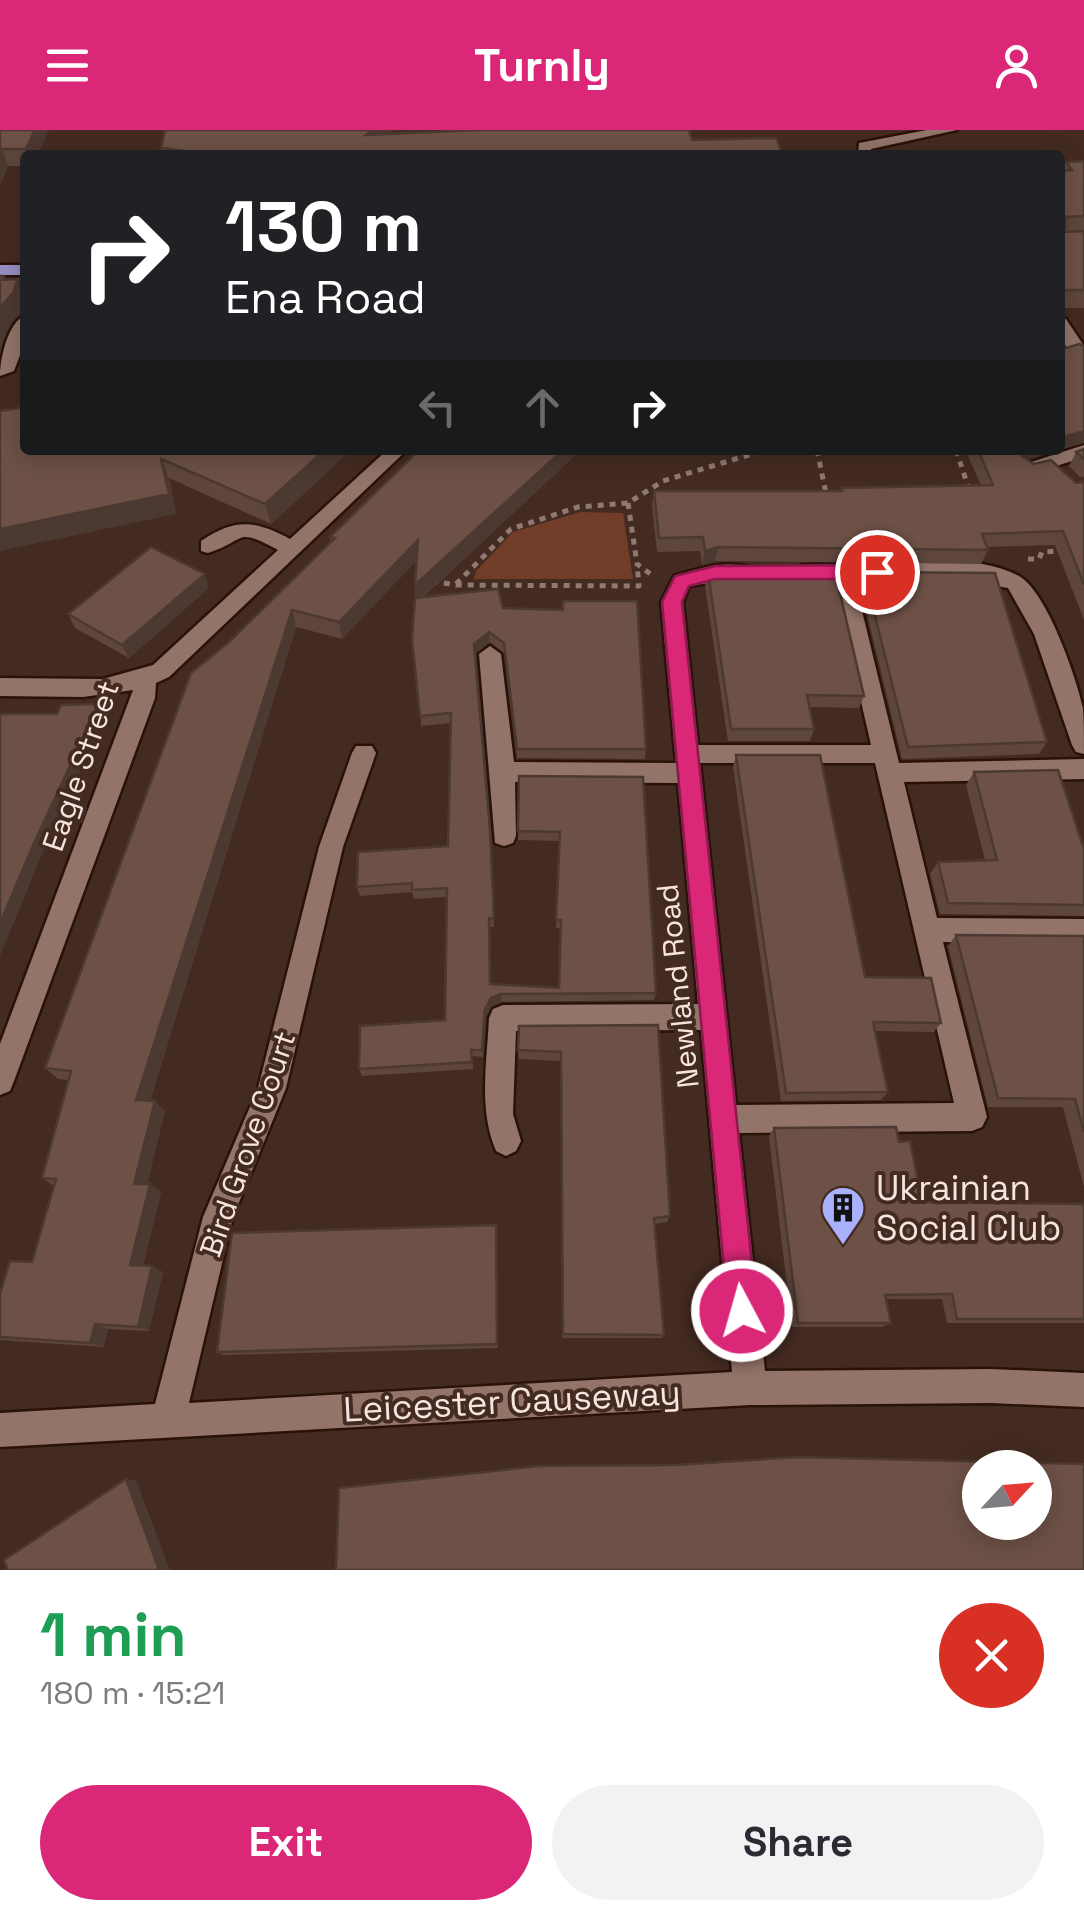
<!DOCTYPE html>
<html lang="en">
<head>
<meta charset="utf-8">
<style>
  body { margin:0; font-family:"Space Grotesk",sans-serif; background:#f2f2f3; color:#2b2b33; height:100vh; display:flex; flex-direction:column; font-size:38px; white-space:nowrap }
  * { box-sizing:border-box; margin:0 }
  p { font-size:32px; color:#7c7c81 }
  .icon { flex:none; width:55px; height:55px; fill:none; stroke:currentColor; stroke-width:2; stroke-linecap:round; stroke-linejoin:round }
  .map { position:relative; height:1440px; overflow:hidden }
  .drawer { display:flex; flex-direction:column; background:#fff; flex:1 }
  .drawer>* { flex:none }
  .guide { position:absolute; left:20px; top:20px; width:1045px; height:305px; border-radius:10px; box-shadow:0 5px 25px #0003; background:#202124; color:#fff; overflow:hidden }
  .needle { width:65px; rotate:64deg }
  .buttons { position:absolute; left:962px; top:1320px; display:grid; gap:20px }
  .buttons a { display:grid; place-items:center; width:90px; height:90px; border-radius:50%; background:#fff; box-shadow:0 5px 25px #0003; font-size:50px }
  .pin { position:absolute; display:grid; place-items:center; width:85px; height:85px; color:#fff; margin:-42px; border:5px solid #fff; border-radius:50%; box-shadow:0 2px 10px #0007 }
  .me { position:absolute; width:110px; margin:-55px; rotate:354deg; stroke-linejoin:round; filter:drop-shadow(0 0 8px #0008) }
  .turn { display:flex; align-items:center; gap:35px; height:210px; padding:0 40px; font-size:45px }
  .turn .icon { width:130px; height:130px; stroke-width:2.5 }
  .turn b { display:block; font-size:70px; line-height:85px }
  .lanes { display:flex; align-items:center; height:95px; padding:0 40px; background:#0003; justify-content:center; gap:50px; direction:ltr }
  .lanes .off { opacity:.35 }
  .round { display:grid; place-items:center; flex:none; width:105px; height:105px; border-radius:52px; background:#f2f2f3 }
  .head { display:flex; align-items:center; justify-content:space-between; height:170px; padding:0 40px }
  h1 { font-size:60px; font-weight:700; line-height:75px; color:#1e9e55 }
  .button { display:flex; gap:20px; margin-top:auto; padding:20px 40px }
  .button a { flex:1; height:115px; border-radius:60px; background:#db2777; color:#fff; font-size:40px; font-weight:700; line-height:115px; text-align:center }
  .button a+a { background:#f2f2f3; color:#2b2b33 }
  header { display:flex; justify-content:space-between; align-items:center; height:130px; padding:0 40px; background:#db2777; color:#fff; font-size:45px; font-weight:700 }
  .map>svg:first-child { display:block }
  .green { fill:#723d28 }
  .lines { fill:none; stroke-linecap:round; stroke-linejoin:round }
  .minor-casing { stroke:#2a1209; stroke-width:5 }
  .major-casing { stroke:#2a1209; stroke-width:5 }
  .path { stroke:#8f7a71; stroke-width:5; stroke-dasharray:6 6; stroke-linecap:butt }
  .minor { fill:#927469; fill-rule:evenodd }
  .major { fill:#968ec2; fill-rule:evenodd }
  .wall { fill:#5e463c }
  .shaded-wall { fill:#4c3931 }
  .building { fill:#6d5146; stroke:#4c3931; stroke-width:2.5; fill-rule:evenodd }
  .route { fill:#db2777; stroke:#8e194d; stroke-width:2.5 }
  .labels { text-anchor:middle; stroke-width:8; stroke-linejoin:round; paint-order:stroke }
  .street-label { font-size:30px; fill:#f6e5df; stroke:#442b21 }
  .near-poi-label { font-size:35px; fill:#f6e5df; stroke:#442b21; text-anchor:start }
  .near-street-label { font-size:35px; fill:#f6e5df; stroke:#442b21 }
</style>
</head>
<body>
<header><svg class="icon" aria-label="menu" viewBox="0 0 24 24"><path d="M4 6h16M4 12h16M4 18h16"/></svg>Turnly<svg class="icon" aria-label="person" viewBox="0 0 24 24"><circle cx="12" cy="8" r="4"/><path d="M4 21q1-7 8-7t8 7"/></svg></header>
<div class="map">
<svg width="1084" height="1440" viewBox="0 0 1084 1440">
  <rect width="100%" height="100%" fill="#442b21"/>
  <path class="green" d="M580,382L623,383L633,449H474L476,441L513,402Z"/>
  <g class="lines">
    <defs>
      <path id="minor" d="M927,0H957L871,19L872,25H858L859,13Z
        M25,185V212L14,241L0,246C0,228 8,193 25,185Z
        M1060,188L1066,189L1084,216V230C1064,223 1060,207 1060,188Z
        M1084,315V327L1029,345L1019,339L1022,335Z
        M387,320H407L169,547L156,553L155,568L14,951L10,961L0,965V914L133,560L83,567L0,566V548L103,549L153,535L278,420C234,396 248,410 208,423L201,421V411C235,388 255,390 290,409Z
        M880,433C923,432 980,425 1019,446C1047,462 1076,547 1083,578C1084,592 1084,609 1084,624L1076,622L1072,615L1034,504L1008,458L946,448H854L899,633L1084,629V649L904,652L937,788L1084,789V813L943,812L987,987L982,997L972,1001L739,1003L765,1241L991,1239L1084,1243V1277L991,1273L750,1275L0,1317V1283L155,1274L203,1087L258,958L319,717L352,623L356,616H372L376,623L343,717L286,958L233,1087L189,1273L732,1242L701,900L516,901L513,984L521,1011L516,1021L506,1026L496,1021C478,979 487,933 489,888L493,879L503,875L698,874L678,653L515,652L516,706L513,713L504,716L495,713L479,524L490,516L501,524L514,632L676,633L661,472L674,446C698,439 724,430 749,437L752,442L749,447L689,456L683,472L698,615H871L833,449H802L792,442L802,435ZM700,633H875L954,973L736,975Z"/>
      <path id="major" d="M0,135H25V145H0Z"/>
    </defs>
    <use href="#minor" class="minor-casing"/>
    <use href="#major" class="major-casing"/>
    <path class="path" d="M817,320L827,368
      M956,320L970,362
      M628,373L637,434L653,446
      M1028,429H1039L1042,422L1066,421
      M432,451L456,455L639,456L637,434
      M456,454L511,399L578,377L628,373L663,351L765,320"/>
    <use href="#minor" class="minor"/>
    <use href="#major" class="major"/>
  </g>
  <path class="wall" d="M0,0H49L37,25H25V36H8L0,55Z
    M165,0H393L389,4L692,10L783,25H162L161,18Z
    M1084,31V178H1060V41H1063L1066,32Z
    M1084,319V347H1080L1069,336L1076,322Z
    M25,320H351L271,394L169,348L176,384Z
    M419,320H581L422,468L503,478L646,619L645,629L517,628L505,524L490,512L475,524L491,709L494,797H490L491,854L559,858L560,798H556L560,711L518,710L519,646L643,647L656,863L654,870L502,872L492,876L486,886L483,927L472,926L473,939L362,946L359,939L445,890L447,767L414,769L412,762L360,766L357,757L448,716L451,593L421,596L415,455L416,431L342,509L296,497L150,971H155L165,981L147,1054L161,1062L143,1135L163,1142L149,1201L108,1199L104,1217L0,1210V1164L32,1132L54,1056L42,1048L69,950L58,949L45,938L229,512L331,411L330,407Z
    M969,320H1059L1027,329L1034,334L1076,353L1084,352V490L1055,415L987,417L988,420L981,434L715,431L702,435L700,421L657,422L652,375L654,361H840L841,358L981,355L967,324Z
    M708,442L864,566L859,578L810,577L814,599L810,611H728L705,456Z
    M864,442L1047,612L1039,624L902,629L860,455Z
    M209,458L129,528L75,498L68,484Z
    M736,625L865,847L941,893L934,902L875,901L888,962L881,970L781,971L733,637Z
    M974,642L1084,719V786L940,784L930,744L938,732L985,730L966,655Z
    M956,805L1084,806V1057L1063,977H988L948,816Z
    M658,895L670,1086L667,1092L654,1094L664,1205L662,1208H562L561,931L519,929L518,920Z
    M774,998L899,1012L922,1072L1084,1074V1193H947L942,1169H886L891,1193L882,1197H792L769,1006Z
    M497,1100L498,1218L224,1225L217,1222Z"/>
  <path class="shaded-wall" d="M35,0H49L37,25H28L26,19Z
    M372,0H393L368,22L366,5Z
    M2,19L8,36L0,55V23Z
    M4,146L12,164L18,149L25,166V173L22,182L11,193L3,211L0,225V177Z
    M1084,301V313L1060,320V308Z
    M325,320H351L271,394L265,374Z
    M563,320H581L417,472L415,455Z
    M1026,320H1059L1021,331L1022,326Z
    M161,329L169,348L176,384L0,421V399Z
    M418,410L420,427L342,509L339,492Z
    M718,417L715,431L702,435L705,421Z
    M205,444L209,458L129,528L122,515Z
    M292,480L296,497L147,980L136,970Z
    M489,502L490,512L475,524L474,514Z
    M99,574L106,586L43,722L0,826V793L35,711Z
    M501,864L502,872L492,876L486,886L483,927L485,879L491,868Z
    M155,971L165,981L145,1062L134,1054Z
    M150,1054L161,1062L141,1141L130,1135Z
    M152,1136L163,1142L149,1201L138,1197Z
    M95,1194L108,1199L104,1217L90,1213Z
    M126,1349L136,1350L170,1440H159Z"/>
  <path class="building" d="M0,0H35L26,19H2L0,23Z
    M165,0H372L366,5L477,0H689L692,10L776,8L783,25H218L161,18Z
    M1084,31V86L1065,87V102L1084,101V160H1060V41L1072,40L1066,32Z
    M0,146H4L3,150L18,149L13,163L0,177Z
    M1079,214L1084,216V301L1060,308V220Z
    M25,277V320H325L265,374L161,329L169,364L0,399V281Z
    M1084,319V329L1076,322Z
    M419,320H563L415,455L418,410L339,492L292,480L136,970L155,971L134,1054H150L130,1135L152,1136L138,1197L95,1194L90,1213L0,1207V1164L10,1131L32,1132L56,1049L42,1048L71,941L45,938L191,543L229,512L335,408L330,407Z
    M978,320H1026L1022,326L1034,334L1051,330L1076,353L1084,352V455L1063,401L982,404L988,420L718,417L705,421L703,407L659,408L654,361H842L841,358L993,355Z
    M151,417L205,444L122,515L68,484Z
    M708,442H835L864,566L807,565L814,599H731Z
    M864,442L995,443L1047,612L908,617Z
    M498,459L503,478L563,480V471H637L646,619H517L504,513L489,502L474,514L490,700L494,789L489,788L490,854L559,858L561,790H556L560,702L518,701L519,646L643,647L656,863L501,864L491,868L485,879L482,920H471L472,932L359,939L360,896L445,890L447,758L412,760V753L357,757L358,722L448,716L451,583L420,586L412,509L415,468Z
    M99,574L35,711L0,793V584H57L61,575Z
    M736,625H820L865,847L931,848L941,893L873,892L888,962L786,963Z
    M1058,640L1084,719V775L948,773L938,732L997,730L974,642Z
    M956,805L1084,806V1002L1075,969L998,968Z
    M658,895L670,1086L654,1088L664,1205L563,1204L561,922L518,920L519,896Z
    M896,997L899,1012L910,1011L922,1072L1084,1074V1189H957L952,1164L885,1165L891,1193H798L774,998Z
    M496,1095L497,1214L217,1222L232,1103Z
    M797,1327L1084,1334V1440H336L339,1358L539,1336L676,1335ZM980,1338H1035V1392H980Z
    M126,1349L159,1440H8L4,1430Z"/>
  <path class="route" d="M877,435L886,442L877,449H715L689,456L682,472L757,1181L753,1192L742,1196L732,1192L728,1181L662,472L675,446L715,436Z"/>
  <defs>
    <symbol id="building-pin" viewBox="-11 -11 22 30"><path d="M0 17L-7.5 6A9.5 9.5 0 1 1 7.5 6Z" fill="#a9b0fc" stroke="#442b21"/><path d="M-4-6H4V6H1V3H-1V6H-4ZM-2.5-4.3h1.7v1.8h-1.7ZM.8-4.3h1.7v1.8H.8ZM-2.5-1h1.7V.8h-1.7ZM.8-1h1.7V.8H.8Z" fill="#111"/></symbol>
  </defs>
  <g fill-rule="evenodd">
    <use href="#building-pin" x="818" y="1053" width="50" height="68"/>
  </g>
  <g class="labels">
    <g class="street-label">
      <text transform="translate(81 636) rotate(-71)" y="10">Eagle Street</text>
      <text transform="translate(678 856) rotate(-96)" y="10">Newland Road</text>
      <text transform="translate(248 1014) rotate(-71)" y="10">Bird Grove Court</text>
    </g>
    <g class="near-poi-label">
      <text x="876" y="1070">Ukrainian<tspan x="876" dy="40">Social Club</tspan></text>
    </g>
    <g class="near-street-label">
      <text transform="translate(512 1271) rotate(-3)" y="12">Leicester Causeway</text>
    </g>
  </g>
</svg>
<div class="buttons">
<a><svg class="needle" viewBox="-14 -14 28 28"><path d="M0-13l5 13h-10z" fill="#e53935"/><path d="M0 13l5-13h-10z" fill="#7c7c81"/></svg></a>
</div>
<div class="pin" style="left:877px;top:442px;background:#d93025"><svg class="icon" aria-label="arrive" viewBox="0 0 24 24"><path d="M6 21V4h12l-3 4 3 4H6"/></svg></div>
<svg class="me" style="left:742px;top:1181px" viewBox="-20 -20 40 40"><circle r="17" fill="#db2777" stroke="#fff" stroke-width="3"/><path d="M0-11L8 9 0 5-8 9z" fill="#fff"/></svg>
<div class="guide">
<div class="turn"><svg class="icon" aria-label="right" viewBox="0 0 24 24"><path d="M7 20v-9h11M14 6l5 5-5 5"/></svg><div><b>130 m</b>Ena Road</div></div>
<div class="lanes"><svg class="icon off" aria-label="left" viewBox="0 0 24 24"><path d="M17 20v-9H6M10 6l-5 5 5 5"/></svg><svg class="icon off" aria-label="ahead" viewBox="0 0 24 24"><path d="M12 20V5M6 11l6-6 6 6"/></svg><svg class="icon" aria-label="right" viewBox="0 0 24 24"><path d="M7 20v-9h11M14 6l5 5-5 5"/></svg></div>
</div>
</div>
<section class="drawer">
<div class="head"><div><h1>1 min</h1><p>180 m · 15:21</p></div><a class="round" style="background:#d93025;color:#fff"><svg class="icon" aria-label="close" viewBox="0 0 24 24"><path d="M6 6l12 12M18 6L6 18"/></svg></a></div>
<div class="button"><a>Exit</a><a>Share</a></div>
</section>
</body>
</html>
